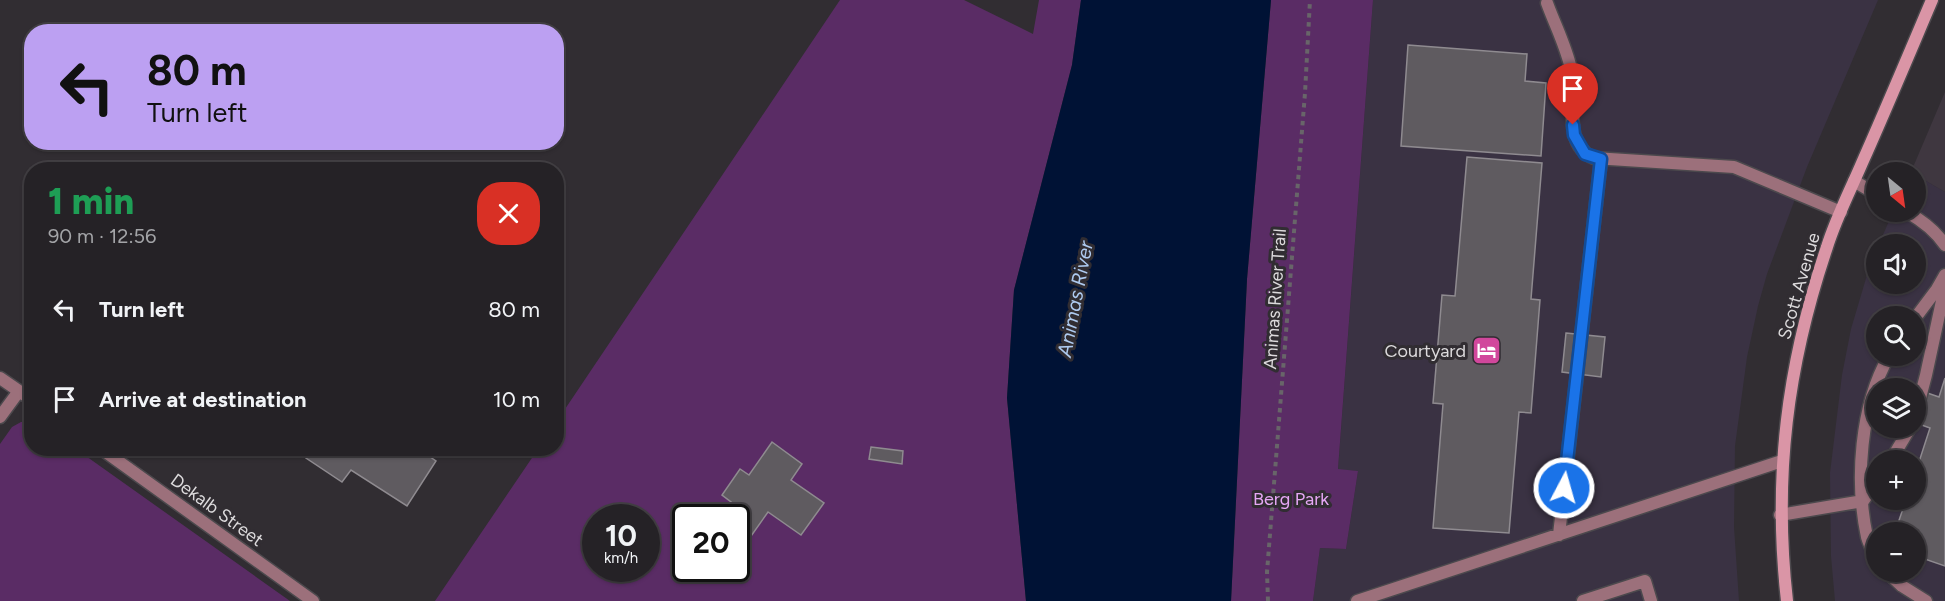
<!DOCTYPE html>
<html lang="en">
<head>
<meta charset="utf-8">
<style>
  body { margin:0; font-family:Figtree,sans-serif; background:#312f32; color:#f1f3f6; height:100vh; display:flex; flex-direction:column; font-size:22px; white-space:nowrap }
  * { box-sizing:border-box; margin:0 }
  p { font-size:20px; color:#a3a4a7 }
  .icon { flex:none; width:33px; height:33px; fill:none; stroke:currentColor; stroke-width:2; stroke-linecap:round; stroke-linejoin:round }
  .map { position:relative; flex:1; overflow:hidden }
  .sheet { position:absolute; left:24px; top:162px; width:540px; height:294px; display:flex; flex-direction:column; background:#252226; border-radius:24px; box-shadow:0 2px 4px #0004,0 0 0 2px #423f43 }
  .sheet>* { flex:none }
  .hud { position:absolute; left:24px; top:24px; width:540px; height:126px; border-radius:24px; box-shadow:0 2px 4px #0004,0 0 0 2px #423f43; background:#bca0f2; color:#111; overflow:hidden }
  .needle { width:39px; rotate:151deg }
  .tools { position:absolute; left:1866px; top:162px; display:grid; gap:12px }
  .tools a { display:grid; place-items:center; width:60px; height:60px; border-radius:50%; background:#252226; box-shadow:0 2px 4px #0004,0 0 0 2px #423f43; font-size:30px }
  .speed { position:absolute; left:582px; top:504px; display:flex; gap:12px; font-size:30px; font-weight:700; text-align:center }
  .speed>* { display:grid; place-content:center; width:78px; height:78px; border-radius:50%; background:#252226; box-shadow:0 2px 4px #0004,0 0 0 2px #423f43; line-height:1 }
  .speed small { font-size:15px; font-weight:400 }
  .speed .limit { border:3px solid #111; border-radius:9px; background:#fff; color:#111 }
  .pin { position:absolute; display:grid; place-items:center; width:51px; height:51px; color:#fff; margin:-62px -26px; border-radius:50% 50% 50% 0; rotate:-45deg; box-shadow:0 0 6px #0007 }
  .pin .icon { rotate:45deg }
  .me { position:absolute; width:66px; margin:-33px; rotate:6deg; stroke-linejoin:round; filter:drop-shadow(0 0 4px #0008) }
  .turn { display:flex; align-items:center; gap:21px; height:126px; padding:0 24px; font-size:27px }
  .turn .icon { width:78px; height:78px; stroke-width:2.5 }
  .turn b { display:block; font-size:42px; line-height:51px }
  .round { display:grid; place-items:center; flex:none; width:63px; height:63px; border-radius:24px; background:#312f32 }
  .head { display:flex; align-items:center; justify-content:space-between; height:102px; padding:0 24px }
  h1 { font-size:36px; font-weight:800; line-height:45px; color:#1e9e55 }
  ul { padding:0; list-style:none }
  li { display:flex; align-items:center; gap:18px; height:90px; padding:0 24px }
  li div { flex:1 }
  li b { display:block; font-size:22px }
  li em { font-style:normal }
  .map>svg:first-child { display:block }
  .commercial { fill:#3a3243; fill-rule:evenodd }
  .built { fill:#3f3740 }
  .green { fill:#5a2c65; fill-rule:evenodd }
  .water { fill:#001235 }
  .building { fill:#5f5b60; stroke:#8f8b90; stroke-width:1.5 }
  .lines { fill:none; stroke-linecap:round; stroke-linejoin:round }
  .service-casing { stroke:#4c494d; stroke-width:15 }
  .minor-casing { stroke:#4c494d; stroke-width:15 }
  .secondary-casing { stroke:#4c494d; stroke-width:15 }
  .path { stroke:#686569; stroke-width:4; stroke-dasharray:4.5 4.5; stroke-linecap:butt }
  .service { stroke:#9c707b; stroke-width:12 }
  .minor { stroke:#9c707b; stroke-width:12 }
  .secondary { stroke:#da95a6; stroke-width:12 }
  .route-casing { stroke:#114b97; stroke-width:15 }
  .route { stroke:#1a73e8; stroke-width:10 }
  .labels { text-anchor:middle; stroke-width:6; stroke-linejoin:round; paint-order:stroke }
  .street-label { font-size:18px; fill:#dcdadc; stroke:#312d32 }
  .poi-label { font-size:18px; fill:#dcdadc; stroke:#312d32; text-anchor:end }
  .park-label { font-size:18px; fill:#e6a7f5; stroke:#312d32 }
  .water-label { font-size:20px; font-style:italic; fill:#aecaf0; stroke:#312d32 }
</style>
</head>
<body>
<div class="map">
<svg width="1945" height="601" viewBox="0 0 1945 601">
  <rect width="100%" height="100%" fill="#312d32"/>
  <path class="commercial" d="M1373,0H1878L1807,167L1767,274L1758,306L1747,357L1735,446L1734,527L1739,601H1313L1320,548L1346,549L1358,471L1338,470Z
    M1916,175L1945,192V601H1835L1831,556L1830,473L1842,375L1851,329L1867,275L1876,251V284H1916V244H1879L1893,212H1916ZM1876,316H1916V356H1876ZM1876,388H1916V428H1876ZM1876,460H1916V500H1876ZM1876,532H1916V572H1876Z"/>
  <path class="built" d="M1945,92V192L1916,175V172H1911Z"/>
  <path class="green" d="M840,0H964L1033,34L1039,0H1081L1072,65L1014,290L1007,398L1026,601H435L538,449L556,448L557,421ZM596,518H646V568H596ZM686,518H736V568H686Z
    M1271,0H1373L1338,469L1358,471L1346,549L1320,548L1313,601H1231L1247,279Z
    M21,422H31L32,448L76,449L290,601H0V444L12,427Z"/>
  <path class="water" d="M1081,0H1271L1247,279L1231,601H1026L1007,398L1014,290L1072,65Z"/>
  <path class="building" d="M1408,45L1527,54L1525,81L1546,83L1541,156L1401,146Z
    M1467,157L1542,163L1531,299L1540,300L1531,413L1519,412L1509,533L1433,528L1443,404L1433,403L1442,295L1455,296Z
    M1566,333L1605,337L1601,377L1562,372Z
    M1945,378V566L1916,556V532H1895L1906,500H1916V471L1930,428L1916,423V389L1939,397Z
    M772,442L802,464L791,480L824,503L801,535L768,512L749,539L736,530V518H719L731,502L722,495L740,469L749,475Z
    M871,447L903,451L902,464L869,459Z
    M312,448H417L436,461L407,506L351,470L342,482L306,458Z"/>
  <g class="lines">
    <defs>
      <path id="service" d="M1547,3C1555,25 1566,46 1571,69C1577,97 1561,145 1594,158L1734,167L1841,212
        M1854,181L1876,194
        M1907,212C1923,221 1935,230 1945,245
        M1916,317L1937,289L1945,275
        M1916,413L1926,375L1945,287
        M1891,460L1910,428
        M1780,515L1863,501L1876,482
        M1559,535L1601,159
        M1876,558C1873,552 1869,544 1867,537C1855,481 1860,406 1889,356
        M1887,572L1902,586L1926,601
        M1357,601L1782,461
        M1583,601L1645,581L1651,601"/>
      <path id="minor" d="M0,378L32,400
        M0,417L19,391
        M100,448L313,601"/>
      <path id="secondary" d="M1787,601C1773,477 1787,365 1827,247C1836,218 1850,191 1862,163C1886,109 1909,54 1932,0"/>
    </defs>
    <use href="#service" class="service-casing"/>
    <use href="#minor" class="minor-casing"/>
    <use href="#secondary" class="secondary-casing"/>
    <path class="path" d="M1268,601L1267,572L1305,93L1310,0"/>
    <use href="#service" class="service"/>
    <use href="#minor" class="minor"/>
    <use href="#secondary" class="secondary"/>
  </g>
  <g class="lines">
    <defs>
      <path id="route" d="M1564,488L1601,159L1585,154L1574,135L1573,125"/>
    </defs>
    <use href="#route" class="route-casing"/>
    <use href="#route" class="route"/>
  </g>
  <defs>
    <symbol id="hotel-square" viewBox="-11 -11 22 22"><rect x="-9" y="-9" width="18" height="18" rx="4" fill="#d1479c" stroke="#312d32"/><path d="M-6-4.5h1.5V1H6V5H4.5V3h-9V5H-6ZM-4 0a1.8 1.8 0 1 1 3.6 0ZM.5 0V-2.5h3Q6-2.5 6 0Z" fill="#fff"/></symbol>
  </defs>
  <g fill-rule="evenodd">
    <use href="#hotel-square" x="1470" y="334" width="33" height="33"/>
  </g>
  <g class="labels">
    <g class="street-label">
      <text transform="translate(1799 286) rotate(-74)" y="6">Scott Avenue</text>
      <text transform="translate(1275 299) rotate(-86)" y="6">Animas River Trail</text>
      <text transform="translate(217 510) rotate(36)" y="6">Dekalb Street</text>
    </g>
    <g class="poi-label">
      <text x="1466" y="357">Courtyard</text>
    </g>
    <g class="park-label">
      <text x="1291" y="505">Berg Park</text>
    </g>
    <g class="water-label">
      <text transform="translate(1075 299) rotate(-79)" y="7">Animas River</text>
    </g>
  </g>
</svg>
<div class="tools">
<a><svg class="needle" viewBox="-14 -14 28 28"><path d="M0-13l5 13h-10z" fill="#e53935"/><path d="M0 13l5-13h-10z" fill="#a3a4a7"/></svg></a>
<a><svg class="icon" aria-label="sound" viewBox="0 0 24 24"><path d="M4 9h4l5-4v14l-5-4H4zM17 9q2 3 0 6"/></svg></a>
<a><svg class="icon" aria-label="search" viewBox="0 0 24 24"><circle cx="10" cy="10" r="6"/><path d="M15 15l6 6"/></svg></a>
<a><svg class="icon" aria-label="layers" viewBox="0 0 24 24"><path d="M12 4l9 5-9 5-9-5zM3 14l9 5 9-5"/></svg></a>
<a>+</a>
<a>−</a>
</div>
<div class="speed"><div>10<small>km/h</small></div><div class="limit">20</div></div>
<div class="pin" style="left:1573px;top:125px;background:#d93025"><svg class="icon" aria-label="arrive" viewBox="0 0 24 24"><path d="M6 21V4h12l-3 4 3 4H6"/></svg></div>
<svg class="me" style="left:1564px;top:488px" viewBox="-20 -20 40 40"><circle r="17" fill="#1a73e8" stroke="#fff" stroke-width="3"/><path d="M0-11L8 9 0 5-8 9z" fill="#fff"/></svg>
<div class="hud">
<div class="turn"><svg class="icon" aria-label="left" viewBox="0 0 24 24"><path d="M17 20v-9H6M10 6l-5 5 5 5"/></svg><div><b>80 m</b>Turn left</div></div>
</div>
<section class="sheet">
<div class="head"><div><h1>1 min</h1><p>90 m · 12:56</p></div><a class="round" style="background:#d93025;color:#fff"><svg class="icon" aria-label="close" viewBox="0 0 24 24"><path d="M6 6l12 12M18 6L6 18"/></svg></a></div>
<ul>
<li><svg class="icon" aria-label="left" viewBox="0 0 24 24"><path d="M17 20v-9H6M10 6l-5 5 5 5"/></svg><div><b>Turn left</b></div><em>80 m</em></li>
<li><svg class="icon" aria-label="arrive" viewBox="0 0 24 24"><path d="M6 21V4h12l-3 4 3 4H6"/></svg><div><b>Arrive at destination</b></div><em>10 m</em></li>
</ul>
</section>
</div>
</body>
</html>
